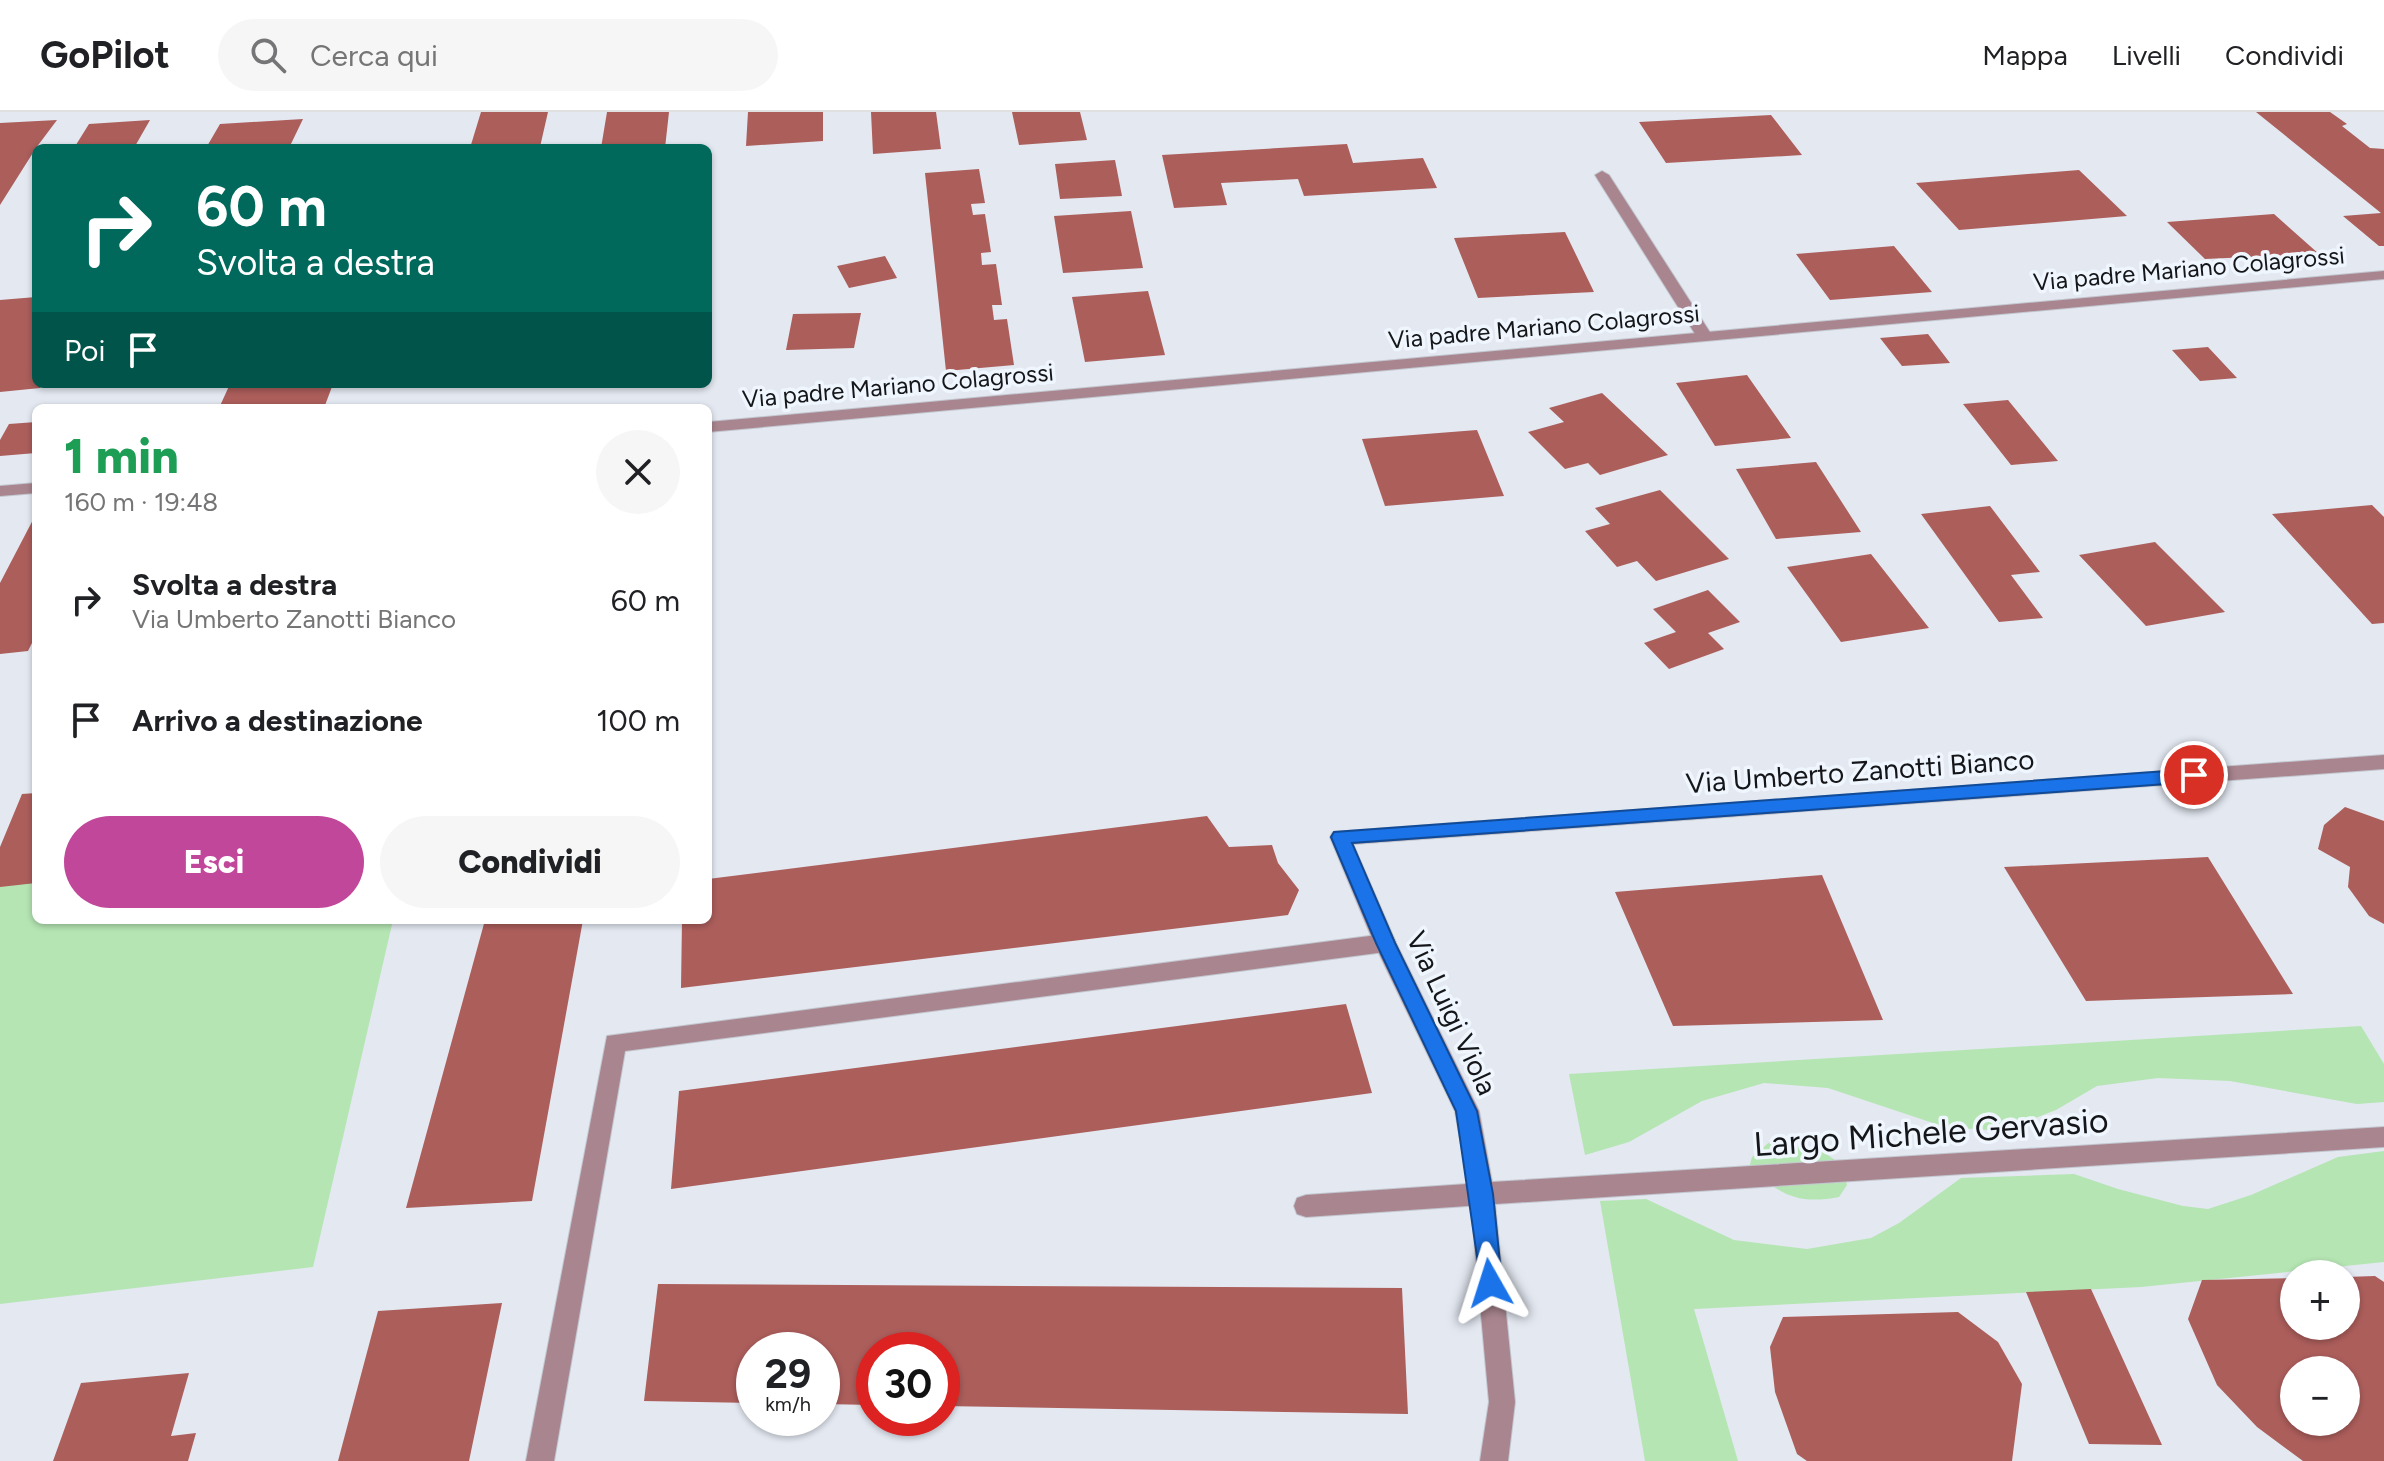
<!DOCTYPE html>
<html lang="it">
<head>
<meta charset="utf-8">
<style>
  body { margin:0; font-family:Figtree,sans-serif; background:#f6f6f6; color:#202124; height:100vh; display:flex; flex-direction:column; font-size:30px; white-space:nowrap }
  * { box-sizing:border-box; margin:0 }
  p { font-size:26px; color:#757577 }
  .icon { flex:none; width:44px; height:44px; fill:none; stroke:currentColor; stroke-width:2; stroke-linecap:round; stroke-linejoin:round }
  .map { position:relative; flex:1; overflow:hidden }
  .drawer { position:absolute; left:32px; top:292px; width:680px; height:520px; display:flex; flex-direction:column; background:#fff; border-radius:12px; box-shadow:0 2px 6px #0004 }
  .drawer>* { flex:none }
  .guide { position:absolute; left:32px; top:32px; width:680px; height:244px; border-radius:12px; box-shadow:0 2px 6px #0004; background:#00695c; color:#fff; overflow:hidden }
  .controls { position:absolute; left:2280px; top:1148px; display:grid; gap:16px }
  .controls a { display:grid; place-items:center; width:80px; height:80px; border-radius:50%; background:#fff; box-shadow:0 2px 6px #0004; font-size:40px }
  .speed { position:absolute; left:736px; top:1220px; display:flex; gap:16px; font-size:40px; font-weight:700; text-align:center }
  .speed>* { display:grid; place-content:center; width:104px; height:104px; border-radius:50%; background:#fff; box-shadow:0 2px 6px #0004; line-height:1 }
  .speed small { font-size:20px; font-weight:400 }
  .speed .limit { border:12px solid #d22; background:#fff; color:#111 }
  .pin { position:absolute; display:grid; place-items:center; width:68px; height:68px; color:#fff; margin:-34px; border:4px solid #fff; border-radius:50%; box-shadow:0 2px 8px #0007 }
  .me { position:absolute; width:88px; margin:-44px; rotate:354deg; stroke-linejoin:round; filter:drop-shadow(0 0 6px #0008) }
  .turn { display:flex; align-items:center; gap:28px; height:168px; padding:0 32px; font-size:36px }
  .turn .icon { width:104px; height:104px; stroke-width:2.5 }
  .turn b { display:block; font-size:56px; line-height:68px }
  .then { display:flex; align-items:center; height:76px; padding:0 32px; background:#0003; gap:16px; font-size:30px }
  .round { display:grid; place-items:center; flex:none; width:84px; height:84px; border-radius:42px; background:#f6f6f6 }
  .head { display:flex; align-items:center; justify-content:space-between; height:136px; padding:0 32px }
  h1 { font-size:48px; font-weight:800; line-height:60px; color:#1e9e55 }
  .action { display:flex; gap:16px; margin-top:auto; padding:16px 32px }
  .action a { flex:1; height:92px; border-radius:48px; background:#c1479a; color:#fff; font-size:32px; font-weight:800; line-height:92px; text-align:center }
  .action a+a { background:#f6f6f6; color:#202124 }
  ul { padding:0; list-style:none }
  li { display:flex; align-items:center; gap:24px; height:120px; padding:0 32px }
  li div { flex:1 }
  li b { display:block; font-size:30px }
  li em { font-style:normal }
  header { display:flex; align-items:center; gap:48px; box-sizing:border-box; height:112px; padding:0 40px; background:#fff; border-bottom:2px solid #e0e0e0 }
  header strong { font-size:38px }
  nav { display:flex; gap:44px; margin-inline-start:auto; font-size:28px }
  .search { width:560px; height:72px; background:#f6f6f6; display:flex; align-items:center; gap:20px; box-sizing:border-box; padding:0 28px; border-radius:44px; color:#757577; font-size:30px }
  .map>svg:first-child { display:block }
  .green { fill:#b5e5b3 }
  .building { fill:#ac5e5b; fill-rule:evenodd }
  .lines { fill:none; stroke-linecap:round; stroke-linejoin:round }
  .lane-casing { stroke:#c2c6ce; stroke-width:2 }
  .street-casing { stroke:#c2c6ce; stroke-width:2 }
  .lane { fill:#a9858f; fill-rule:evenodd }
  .street { fill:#a9858f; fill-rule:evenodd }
  .route { fill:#1a73e8; stroke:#114b97; stroke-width:2 }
  .labels { text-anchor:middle; stroke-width:7; stroke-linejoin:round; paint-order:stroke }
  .far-street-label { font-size:24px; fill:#141619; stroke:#f0f6fe }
  .street-label { font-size:28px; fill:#141619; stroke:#f0f6fe }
  .near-street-label { font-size:34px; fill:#141619; stroke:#f0f6fe }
</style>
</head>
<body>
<header>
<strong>GoPilot</strong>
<div class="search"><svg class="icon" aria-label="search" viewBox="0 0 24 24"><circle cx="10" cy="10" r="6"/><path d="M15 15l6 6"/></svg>Cerca qui</div>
<nav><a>Mappa</a><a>Livelli</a><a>Condividi</a></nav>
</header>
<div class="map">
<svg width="2384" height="1349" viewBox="0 0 2384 1349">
  <rect width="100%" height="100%" fill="#e3e8f1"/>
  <path class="green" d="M36,769V808H393L313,1155L0,1192V772Z
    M2361,914L2384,952V990L2357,992L2230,969L2158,966L2097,974L2056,998L2002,1019L1945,1015L1828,976L1764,971L1702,989L1629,1030L1585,1043L1569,962Z
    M1772,1028L1825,1041L1842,1053L1847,1073L1839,1085C1796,1093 1781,1082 1749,1056L1752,1045Z
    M2384,1039V1150L2141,1175L1694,1197L1738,1349H1645L1600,1089L1646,1087L1734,1128L1807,1137L1871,1126L1899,1111L1961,1066L2074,1062L2118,1077L2183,1094L2208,1097L2251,1083L2338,1045Z"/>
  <path class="building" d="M481,0H548L540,35L470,36Z
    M607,0H669L665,36H601Z
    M748,0H823V29L746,34Z
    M871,0H936L941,37L873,42Z
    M1012,0H1080L1087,28L1019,33Z
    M2256,0H2330L2347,12L2342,14L2370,36L2384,37V134H2379L2343,104L2381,101Z
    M1771,3L1802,43L1666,51L1639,10Z
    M303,7L289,36H206L220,12Z
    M57,8L36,36L0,93V11Z
    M150,8L134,36H74L89,12Z
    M1347,32L1353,51L1423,46L1437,76L1304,84L1298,67L1221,71L1227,93L1174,96L1162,43Z
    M1115,48L1122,84L1060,87L1055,52Z
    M979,57L985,91L971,92L973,103L985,102L991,140L981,141L982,153L996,152L1002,193H992L994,208L1007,207L1014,253L946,259L925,61Z
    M2079,58L2127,104L1959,118L1916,71Z
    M1131,99L1143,156L1063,161L1054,104Z
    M2274,102L2319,142L2205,147L2167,110Z
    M1565,120L1594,180L1478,186L1454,126Z
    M1894,134L1932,180L1830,188L1796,142Z
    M885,144L897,166L849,176L837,154Z
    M1148,179L1165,243L1085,250L1072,185Z
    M36,185V272H42L40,276L0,280V188Z
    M861,201L854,236L786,238L793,202Z
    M1928,222L1950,251L1902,254L1880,226Z
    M2208,235L2237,266L2200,269L2172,238Z
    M1747,263L1791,326L1715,334L1676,271Z
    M230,272H333L324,296H219Z
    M1602,281L1668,343L1600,363L1588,351L1565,357L1528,320L1564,310L1549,296Z
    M2008,288L2058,349L2011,353L1963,292Z
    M36,310V341L0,344V328L9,312Z
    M1477,318L1504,384L1385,394L1362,327Z
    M1816,350L1861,420L1776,427L1736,357Z
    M1660,378L1729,447L1656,469L1637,449L1617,455L1585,419L1610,412L1595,396Z
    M2372,393L2384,405V511L2372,512L2272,402Z
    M1990,394L2040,460L2011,463L2043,506L1999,510L1921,402Z
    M36,402V523L28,539L0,542V471Z
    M2155,430L2225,500L2146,514L2079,443Z
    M1871,442L1929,516L1841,530L1787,455Z
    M1708,478L1740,510L1708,521L1724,537L1669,557L1644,531L1676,520L1653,497Z
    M36,681V771L0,775V735L22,682Z
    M2345,695L2384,709V812L2369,804L2348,775L2350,755L2318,737L2324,713Z
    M1207,704L1229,735L1272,733L1278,751L1299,778L1288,803L681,876L682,808H708V767Z
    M2208,745L2293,882L2086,889L2004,755Z
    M1822,763L1883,908L1673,914L1615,780Z
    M485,808H583L532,1089L406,1096Z
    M1346,892L1372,981L671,1077L679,979Z
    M2375,1164L2384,1170V1349H2303L2257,1315L2217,1273L2188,1207L2202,1168L2294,1166V1214H2346V1165ZM2294,1258H2346V1310H2294Z
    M658,1172L1402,1176L1408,1302L942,1294V1238H874V1293L822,1292V1238H754V1291L644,1289Z
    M2091,1177L2162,1333L2089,1332L2026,1180Z
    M502,1191L469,1349H338L378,1199Z
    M1958,1200L1998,1230L2022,1272L2012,1349H1807L1797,1342L1775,1280L1770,1235L1783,1205Z
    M189,1261L171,1324L196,1321L188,1349H53L81,1271Z"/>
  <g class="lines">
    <defs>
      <path id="lane" d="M1602,59L1609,63L1713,225L1710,228H1700L1697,225L1595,63Z
        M1385,822L1393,825L1396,831L1393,837L1385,840L625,939L554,1349H526L607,924Z
        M1482,1071L1491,1074L1494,1082L1491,1090L1482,1093L1306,1105L1297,1102L1294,1094L1297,1086L1306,1083Z"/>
      <path id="street" d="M2384,159V167L708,320V310Z
        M36,371V381L0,384V374Z
        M2384,643V657L1353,732L1396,831L1479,999L1492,1070L2384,1015V1035L1495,1092L1515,1290L1508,1349H1480L1489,1290L1470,1082L1455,999L1374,831L1330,725L1333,720Z"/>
    </defs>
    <use href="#lane" class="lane-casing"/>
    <use href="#street" class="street-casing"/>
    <use href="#lane" class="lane"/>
    <use href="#street" class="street"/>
  </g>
  <path class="route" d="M2194,657L2203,663L2194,670L1352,731L1395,831L1477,999L1493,1082L1502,1171L1499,1179L1490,1182L1482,1179L1456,999L1376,831L1331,725L1334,720Z"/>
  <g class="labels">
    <g class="far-street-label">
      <text transform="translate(2189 157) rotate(-5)" y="8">Via padre Mariano Colagrossi</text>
      <text transform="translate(1544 215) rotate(-5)" y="8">Via padre Mariano Colagrossi</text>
      <text transform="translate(898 274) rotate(-5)" y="8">Via padre Mariano Colagrossi</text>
    </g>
    <g class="street-label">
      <text transform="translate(1860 659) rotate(-4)" y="10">Via Umberto Zanotti Bianco</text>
      <text transform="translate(1452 901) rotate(65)" y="10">Via Luigi Viola</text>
    </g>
    <g class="near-street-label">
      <text transform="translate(1931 1020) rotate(-4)" y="12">Largo Michele Gervasio</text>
    </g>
  </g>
</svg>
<div class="controls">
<a>+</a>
<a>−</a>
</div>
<div class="speed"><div>29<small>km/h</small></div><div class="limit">30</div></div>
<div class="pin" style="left:2194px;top:663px;background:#d93025"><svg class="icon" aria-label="arrive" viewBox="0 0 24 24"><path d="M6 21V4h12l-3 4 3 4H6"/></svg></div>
<svg class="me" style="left:1490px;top:1171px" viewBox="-20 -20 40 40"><path d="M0-17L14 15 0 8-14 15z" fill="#1a73e8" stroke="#fff" stroke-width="4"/></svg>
<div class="guide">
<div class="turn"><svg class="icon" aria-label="right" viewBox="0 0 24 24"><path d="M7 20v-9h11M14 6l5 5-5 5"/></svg><div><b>60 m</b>Svolta a destra</div></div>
<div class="then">Poi<svg class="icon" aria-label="arrive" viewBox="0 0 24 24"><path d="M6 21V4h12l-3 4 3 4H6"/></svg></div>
</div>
<section class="drawer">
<div class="head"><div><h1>1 min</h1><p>160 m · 19:48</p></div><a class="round"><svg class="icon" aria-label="close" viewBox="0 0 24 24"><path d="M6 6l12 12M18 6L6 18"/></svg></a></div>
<ul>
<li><svg class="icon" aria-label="right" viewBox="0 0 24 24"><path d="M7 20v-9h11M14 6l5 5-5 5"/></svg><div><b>Svolta a destra</b><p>Via Umberto Zanotti Bianco</p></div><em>60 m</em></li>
<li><svg class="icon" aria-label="arrive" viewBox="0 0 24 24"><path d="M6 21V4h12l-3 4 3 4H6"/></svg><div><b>Arrivo a destinazione</b></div><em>100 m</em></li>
</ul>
<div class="action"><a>Esci</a><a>Condividi</a></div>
</section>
</div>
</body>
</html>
